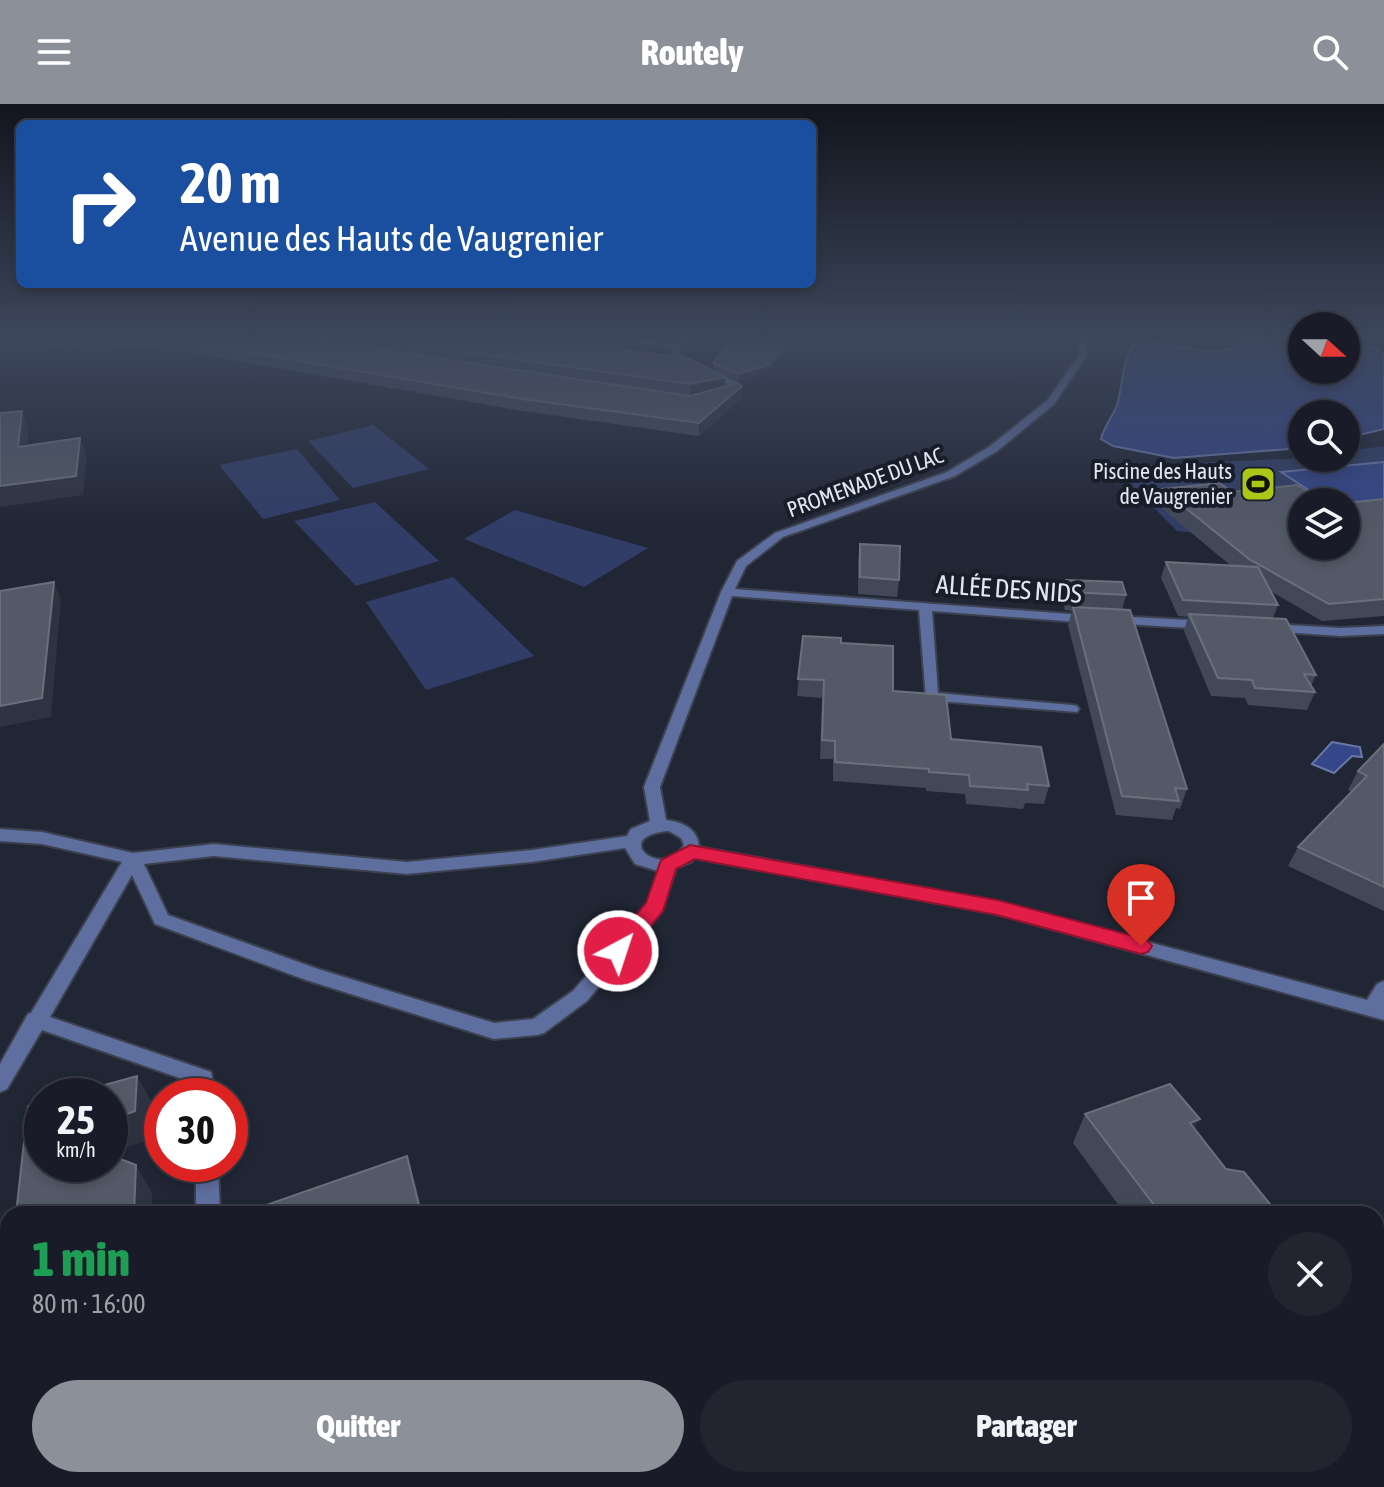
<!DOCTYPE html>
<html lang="fr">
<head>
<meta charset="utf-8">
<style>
  body { margin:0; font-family:"Asap Condensed",sans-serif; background:#222530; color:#f1f3f6; height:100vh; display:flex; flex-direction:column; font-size:30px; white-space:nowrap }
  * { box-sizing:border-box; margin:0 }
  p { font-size:26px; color:#9fa1a8 }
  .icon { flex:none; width:44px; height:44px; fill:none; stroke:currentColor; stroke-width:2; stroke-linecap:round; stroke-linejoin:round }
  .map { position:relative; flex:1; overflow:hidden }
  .sheet { position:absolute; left:0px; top:1102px; width:1384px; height:282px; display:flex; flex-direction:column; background:#191c28; border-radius:24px 24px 0 0; box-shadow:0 4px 12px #0003,0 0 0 2px #373a45 }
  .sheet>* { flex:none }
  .guide { position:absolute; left:16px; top:16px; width:800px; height:168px; border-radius:12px; box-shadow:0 4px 12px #0003,0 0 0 2px #373a45; background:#1a4fa0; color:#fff; overflow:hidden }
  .needle { width:52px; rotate:111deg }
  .fabs { position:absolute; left:1288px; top:208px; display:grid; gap:16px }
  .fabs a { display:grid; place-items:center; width:72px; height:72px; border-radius:50%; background:#191c28; box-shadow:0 4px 12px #0003,0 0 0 2px #373a45; font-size:40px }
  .speed { position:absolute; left:24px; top:974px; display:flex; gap:16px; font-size:40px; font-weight:700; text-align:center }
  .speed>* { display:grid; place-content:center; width:104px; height:104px; border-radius:50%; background:#191c28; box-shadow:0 4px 12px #0003,0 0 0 2px #373a45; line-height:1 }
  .speed small { font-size:20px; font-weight:400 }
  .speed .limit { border:12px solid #d22; background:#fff; color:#111 }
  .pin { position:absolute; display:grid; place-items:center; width:68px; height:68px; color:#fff; margin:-82px -34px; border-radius:50% 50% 50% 0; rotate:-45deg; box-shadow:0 0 8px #0007 }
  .pin .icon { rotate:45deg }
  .me { position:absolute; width:88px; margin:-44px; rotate:40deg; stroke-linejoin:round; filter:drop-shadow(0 0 6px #0008) }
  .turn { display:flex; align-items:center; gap:28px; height:168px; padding:0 32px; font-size:36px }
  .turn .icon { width:104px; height:104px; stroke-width:2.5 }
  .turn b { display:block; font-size:56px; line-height:68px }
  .round { display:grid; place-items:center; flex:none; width:84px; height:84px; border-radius:42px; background:#222530 }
  .headline { display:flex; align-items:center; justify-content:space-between; height:136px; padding:0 32px }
  h1 { font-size:48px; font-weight:800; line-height:60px; color:#1e9e55 }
  .button { display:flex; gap:16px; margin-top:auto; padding:16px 32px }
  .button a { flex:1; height:92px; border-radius:48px; background:#8c9099; color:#fff; font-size:32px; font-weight:800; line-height:92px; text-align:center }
  .button a+a { background:#222530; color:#f1f3f6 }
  header { display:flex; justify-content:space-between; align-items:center; height:104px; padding:0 32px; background:#8c9099; color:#fff; font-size:36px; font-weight:800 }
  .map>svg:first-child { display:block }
  .green { fill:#313d67 }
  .water { fill:#354689; stroke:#6976a8; stroke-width:2 }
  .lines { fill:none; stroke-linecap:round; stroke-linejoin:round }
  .minor-casing { stroke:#3c414f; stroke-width:4 }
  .minor { fill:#5e6e9e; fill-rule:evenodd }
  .wall { fill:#424857 }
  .shaded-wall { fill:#2e3342 }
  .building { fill:#535967; stroke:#6a6f7c; stroke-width:2 }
  .route { fill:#e11d48; stroke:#92132f; stroke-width:2 }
  .labels { text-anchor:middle; stroke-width:8; stroke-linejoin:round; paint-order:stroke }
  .far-poi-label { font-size:22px; fill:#e2e6f0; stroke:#181d2a; text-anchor:end }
  .far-street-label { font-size:22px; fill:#e2e6f0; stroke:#181d2a }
  .street-label { font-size:26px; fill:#e2e6f0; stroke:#181d2a }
</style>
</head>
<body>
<header><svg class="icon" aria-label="menu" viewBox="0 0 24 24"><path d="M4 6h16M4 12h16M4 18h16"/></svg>Routely<svg class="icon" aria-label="search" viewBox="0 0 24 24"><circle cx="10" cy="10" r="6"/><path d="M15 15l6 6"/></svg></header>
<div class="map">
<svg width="1384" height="1383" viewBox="0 0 1384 1383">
  <rect width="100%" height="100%" fill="#212635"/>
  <path class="green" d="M373,321L429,365L353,384L308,337Z
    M1384,342V431L1346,398H1302V438L1177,427L1113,362C1191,360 1270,354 1346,354V347Z
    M297,345L340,396L263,415L219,361Z
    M375,398L439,457L356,482L294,417Z
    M515,406L648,444L584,483L464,435Z
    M453,473L534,552L426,586L366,498Z"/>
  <path class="water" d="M1235,234H1302V266H1346V241L1372,243L1384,250V325L1346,334V310H1302V344L1174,354L1113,342L1101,335C1104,322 1112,314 1117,301C1123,281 1122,259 1133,240C1166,232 1201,255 1234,244L1237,240Z
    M1384,358V399L1346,403V398H1327L1281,368Z
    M1332,638L1360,643L1362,653L1352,652L1334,669L1312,660Z"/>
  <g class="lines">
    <defs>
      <path id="minor" d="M606,234H625L673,240L680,236L715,234L682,240L678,249L710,268L736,277L735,289L717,294V290L727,287L728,280L704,272L671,252V245Z
        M1078,234H1086L1087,251L1054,300L997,347L955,372L783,433L746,462L735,485L1096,512V518L1091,519L932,507L938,589L1072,601L1077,602L1079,605L1077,608L926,596L919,506L732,492L660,683L666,716C683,718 698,725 699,743L997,798L1367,896L1377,880L1384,877V916L997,810L694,754L691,758L676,764L662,807L587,897L544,929L537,931L494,935L306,876L155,820L132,771L50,913L211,968L216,992H194V979L42,926L7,985L0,988V960L28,910L31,909L122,758L42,740L0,737V725L42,728L133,749L214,740L407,758L532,746L627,732L631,725L650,717L644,683L721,488L737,457L775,429L947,368L989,343L1048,296L1079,251ZM669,727L681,734L684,741C663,778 608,732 669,727ZM625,744L635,760L658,767L648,800L573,887L533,915L494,919L318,865L168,811L144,760L214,752L407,770L532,758Z
        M1114,512L1207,517L1214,521L1207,525L1109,519L1108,516Z
        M1270,520L1341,524L1384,522V530L1341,532L1265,527L1263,524Z
        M196,1060H218L220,1110H196Z
        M202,1376H230V1383H202Z"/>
    </defs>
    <use href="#minor" class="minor-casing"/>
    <use href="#minor" class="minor"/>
  </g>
  <path class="wall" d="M14,234H634V242L630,247L725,273L724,283L742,282V294L699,332L523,307L180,247L116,242L15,248L10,237Z
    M1346,234H1362L1354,242L1346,241Z
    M713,259L768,268L739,277L713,266Z
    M1162,385L1302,442L1384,395V512L1322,517L1272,488L1278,501L1273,514L1316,571L1311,582L1315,588L1307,606L1248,601L1245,594L1211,592L1184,527L1188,513L1178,512L1161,474L1166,458L1230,461L1158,401Z
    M860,440L899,476L897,493L858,490V456Z
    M1066,476L1126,491L1122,506L1187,685L1180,705L1176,704L1172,716L1116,711L1068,521L1072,507L1065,506L1062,493Z
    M803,532L841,539L893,587L951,635L1049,682L1044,700L1025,699L1023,705L966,700L965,690L926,687V684L833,677V655H820L822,594L797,592Z
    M1384,640V807L1288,762L1298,743L1352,688L1348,686L1358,667Z
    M1085,1010L1195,1025L1226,1065L1278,1110H1125L1073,1039Z"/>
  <path class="shaded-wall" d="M69,234H113L116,242L15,248L10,237Z
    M631,234H634V242L622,257V246Z
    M790,234H795L768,268L739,277V270Z
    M725,273L724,284L690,292V280Z
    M742,282V294L699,332V319Z
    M22,307L29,325L25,362L18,343Z
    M80,334L87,353L83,391L0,403V382Z
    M54,478L61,496L51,613L0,623V602Z
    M137,972L153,1000L151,1035L110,1049V1016Z
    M1200,1015L1185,1044L1190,1019Z
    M407,1052L418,1088L423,1110H421Z
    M136,1061L152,1089V1110H134Z
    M130,1376H151V1383H130Z
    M472,1376H595L579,1383H455Z"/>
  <path class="building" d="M14,234H69L10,237Z
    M143,234H303L690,292L737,279L742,282L699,319L522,295L176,236Z
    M366,234H631L622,246L687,254L725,273L690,280Z
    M732,234H790L768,261L739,270L713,259Z
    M22,307L18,343L80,334L76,372L0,382V309Z
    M1220,379L1232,388L1297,381L1324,398H1302V442H1346V399L1384,395V495L1329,500L1249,455L1162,385Z
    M860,440L900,442L899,476L860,473Z
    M1166,458L1258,463L1278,501L1183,496Z
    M1066,476L1122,478L1126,491L1070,488Z
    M54,478L42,594L0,602V487Z
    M1073,503L1130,506L1187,685L1175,684L1179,697L1122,692Z
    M1189,510L1286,515L1316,571L1304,570L1315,588L1255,584L1252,576L1218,574Z
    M803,532L841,534V539L893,542V587L946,591L951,635L1041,643L1049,682L1027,680L1028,686L970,682L969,671L929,668V665L835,658V637L822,636L824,576L798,575Z
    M1384,640V783L1298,743L1367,672L1358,667Z
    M137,972L135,1007L110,1016V992H64Z
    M1170,980L1200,1015L1190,1019L1226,1065L1244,1068L1278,1110H1161L1085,1010Z
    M42,998V1060H110V1051L136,1061L134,1110H16L28,1002Z
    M407,1052L421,1110H253L252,1106Z
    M8,1179V1376H130V1383H0V1205L5,1204Z
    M265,1376H472L455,1383H265Z
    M500,1376H519L502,1383Z
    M1051,1376H1225L1230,1383H1044L1042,1380Z"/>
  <linearGradient id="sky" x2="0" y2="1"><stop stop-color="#12151d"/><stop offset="0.55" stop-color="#3d475c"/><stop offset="1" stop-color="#3d475c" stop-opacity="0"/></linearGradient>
  <rect width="1384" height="427" fill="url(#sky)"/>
  <path class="route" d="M690,741L997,796L1141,834L1148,837L1152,842L1148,848L1141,850L997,811L695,755L676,765L663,807L626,853H610L607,847L610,841L646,799L661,756Z"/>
  <defs>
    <symbol id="stadium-square" viewBox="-11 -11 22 22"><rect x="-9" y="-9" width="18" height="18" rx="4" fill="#aac718" stroke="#181d2a"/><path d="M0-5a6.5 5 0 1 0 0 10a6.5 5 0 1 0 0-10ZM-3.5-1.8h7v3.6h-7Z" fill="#111"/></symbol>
  </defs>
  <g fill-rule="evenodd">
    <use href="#stadium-square" x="1238" y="360" width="40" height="40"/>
  </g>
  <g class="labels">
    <g class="far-poi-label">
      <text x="1232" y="375">Piscine des Hauts<tspan x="1232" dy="25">de Vaugrenier</tspan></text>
    </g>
    <g class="far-street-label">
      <text transform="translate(865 378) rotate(-20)" y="8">PROMENADE DU LAC</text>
    </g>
    <g class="street-label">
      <text transform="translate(1009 485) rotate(4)" y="9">ALLÉE DES NIDS</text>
    </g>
  </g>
</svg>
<div class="fabs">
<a><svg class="needle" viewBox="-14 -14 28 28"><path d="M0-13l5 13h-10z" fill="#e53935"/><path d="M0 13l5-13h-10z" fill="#9fa1a8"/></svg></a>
<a><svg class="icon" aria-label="search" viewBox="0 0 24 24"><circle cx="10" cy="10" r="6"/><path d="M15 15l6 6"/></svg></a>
<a><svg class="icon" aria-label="layers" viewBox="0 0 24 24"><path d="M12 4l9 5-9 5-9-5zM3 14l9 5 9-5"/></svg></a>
</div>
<div class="speed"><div>25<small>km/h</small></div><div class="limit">30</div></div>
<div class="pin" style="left:1141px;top:842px;background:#d93025"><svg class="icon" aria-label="arrive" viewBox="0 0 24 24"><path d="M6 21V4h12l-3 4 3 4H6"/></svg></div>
<svg class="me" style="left:618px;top:847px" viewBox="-20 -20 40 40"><circle r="17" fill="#e11d48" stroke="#fff" stroke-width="3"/><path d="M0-11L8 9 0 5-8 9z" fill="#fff"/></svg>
<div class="guide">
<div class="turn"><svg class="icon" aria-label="right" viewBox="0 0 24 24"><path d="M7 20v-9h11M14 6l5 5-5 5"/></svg><div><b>20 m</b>Avenue des Hauts de Vaugrenier</div></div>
</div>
<section class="sheet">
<div class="headline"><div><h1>1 min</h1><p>80 m · 16:00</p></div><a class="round"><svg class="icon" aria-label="close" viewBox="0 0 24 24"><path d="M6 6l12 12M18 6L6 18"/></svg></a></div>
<div class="button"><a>Quitter</a><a>Partager</a></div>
</section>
</div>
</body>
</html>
